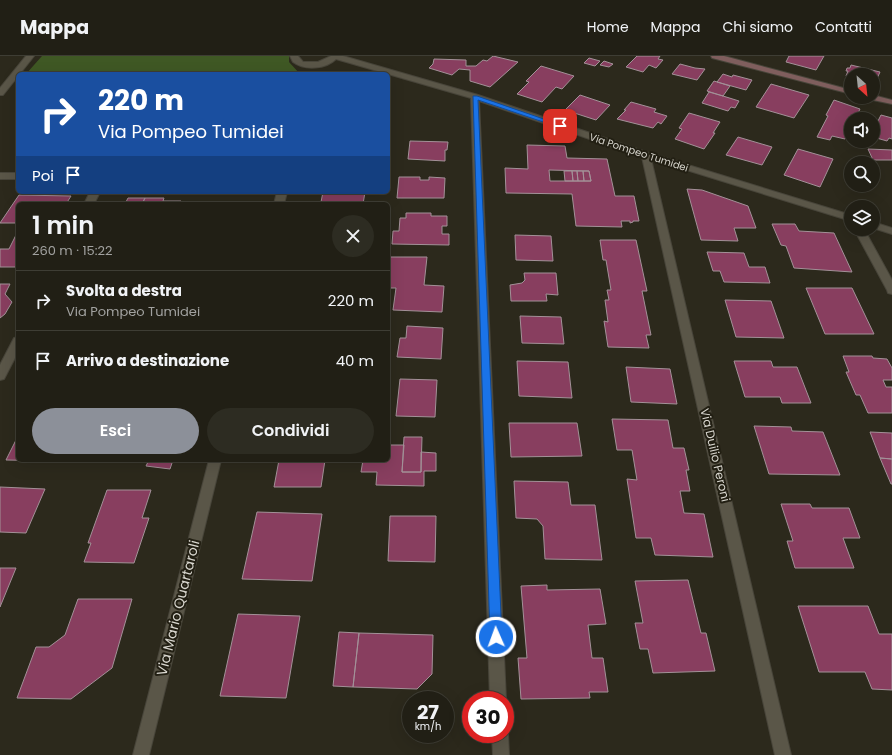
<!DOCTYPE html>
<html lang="it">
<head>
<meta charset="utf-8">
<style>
  body { margin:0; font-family:Poppins,sans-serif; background:#2d2c22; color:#f1f3f6; height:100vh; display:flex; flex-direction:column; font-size:15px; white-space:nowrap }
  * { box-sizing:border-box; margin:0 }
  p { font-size:13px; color:#a2a2a0 }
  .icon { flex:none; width:22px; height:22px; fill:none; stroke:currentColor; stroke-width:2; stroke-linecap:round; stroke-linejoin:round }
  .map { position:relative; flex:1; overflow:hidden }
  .panel { position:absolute; left:16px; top:146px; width:374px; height:260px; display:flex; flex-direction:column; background:#211f15; border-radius:6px; box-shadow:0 4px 16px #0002,0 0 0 1px #3e3d34 }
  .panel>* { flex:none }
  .top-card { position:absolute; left:16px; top:16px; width:374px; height:122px; border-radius:6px; box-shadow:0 4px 16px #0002,0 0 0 1px #3e3d34; background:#1a4fa0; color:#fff; overflow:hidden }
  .needle { width:26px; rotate:153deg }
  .tools { position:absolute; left:844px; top:12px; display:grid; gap:8px }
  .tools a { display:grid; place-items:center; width:36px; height:36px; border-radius:50%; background:#211f15; box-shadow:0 4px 16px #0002,0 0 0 1px #3e3d34; font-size:20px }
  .speed { position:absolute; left:402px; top:635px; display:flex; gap:8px; font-size:20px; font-weight:700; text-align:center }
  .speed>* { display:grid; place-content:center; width:52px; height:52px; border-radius:50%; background:#211f15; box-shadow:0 4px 16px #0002,0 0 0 1px #3e3d34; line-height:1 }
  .speed small { font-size:10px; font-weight:400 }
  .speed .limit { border:6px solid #d22; background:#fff; color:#111 }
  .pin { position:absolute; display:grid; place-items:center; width:34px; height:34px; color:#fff; margin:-17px; border-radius:8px; box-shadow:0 2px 6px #0006 }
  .me { position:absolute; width:44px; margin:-22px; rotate:358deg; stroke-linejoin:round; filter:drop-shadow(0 0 3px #0008) }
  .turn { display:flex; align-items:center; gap:14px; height:84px; padding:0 16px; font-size:18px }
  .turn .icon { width:52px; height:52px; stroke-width:2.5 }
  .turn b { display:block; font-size:28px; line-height:34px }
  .then { display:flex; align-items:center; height:38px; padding:0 16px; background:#0003; gap:8px; font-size:15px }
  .round { display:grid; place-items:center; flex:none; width:42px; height:42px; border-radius:21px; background:#2d2c22 }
  .overview { display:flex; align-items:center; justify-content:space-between; height:68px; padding:0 16px }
  h1 { font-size:24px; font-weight:600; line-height:30px }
  .action { display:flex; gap:8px; margin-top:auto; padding:8px 16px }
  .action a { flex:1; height:46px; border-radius:24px; background:#8c9099; color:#fff; font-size:16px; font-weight:600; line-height:46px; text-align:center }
  .action a+a { background:#2d2c22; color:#f1f3f6 }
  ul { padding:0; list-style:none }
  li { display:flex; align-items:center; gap:12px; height:60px; padding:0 16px; border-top:1px solid #3e3d34 }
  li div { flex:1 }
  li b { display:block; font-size:15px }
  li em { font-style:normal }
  header { display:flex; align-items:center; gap:24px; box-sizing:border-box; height:56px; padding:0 20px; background:#211f15; border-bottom:1px solid #3e3d34 }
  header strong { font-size:19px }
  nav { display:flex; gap:22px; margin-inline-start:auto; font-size:14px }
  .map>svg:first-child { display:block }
  .green { fill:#3f5824 }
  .building { fill:#883e5f; stroke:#a39198; fill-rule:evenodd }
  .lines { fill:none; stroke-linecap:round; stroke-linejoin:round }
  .minor-casing { stroke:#48453a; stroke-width:2 }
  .secondary-casing { stroke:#48453a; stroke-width:2 }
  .minor { fill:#5a5648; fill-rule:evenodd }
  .secondary { fill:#7f5e5d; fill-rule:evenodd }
  .route { fill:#1a73e8; stroke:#114b97 }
  .labels { text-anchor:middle; stroke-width:4; stroke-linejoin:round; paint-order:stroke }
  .far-street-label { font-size:10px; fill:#d8d6ce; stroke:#221f13 }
  .street-label { font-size:12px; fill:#d8d6ce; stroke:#221f13 }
  .near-street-label { font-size:14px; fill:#d8d6ce; stroke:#221f13 }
</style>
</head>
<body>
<header>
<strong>Mappa</strong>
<nav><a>Home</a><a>Mappa</a><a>Chi siamo</a><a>Contatti</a></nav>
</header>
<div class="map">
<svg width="892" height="699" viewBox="0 0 892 699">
  <rect width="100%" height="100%" fill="#2c291c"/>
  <path class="green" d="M42,0H289V6L300,18H26Z"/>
  <path class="building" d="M493,0L518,6L490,31L470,25V14L459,13L452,19L429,12L433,8L434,3L466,4V10H476L483,4L487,5Z
    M637,0H660L658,3L663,4L656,12L649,9L643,16L626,11Z
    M789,0H824L816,14L786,6Z
    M589,2L600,5L595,10L584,7Z
    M604,5L613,8L609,11L600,9Z
    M680,8L695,12L705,13L697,24L672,18Z
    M851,9L880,16L874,29L873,19H851V21L846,20L848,15H846L847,12H850Z
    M541,10L574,20L562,33L556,31L542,46L517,38L529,26L526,25Z
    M723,18L732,21L733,19L752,24L746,34L717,26Z
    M714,25L730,30L723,40L707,35Z
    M771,28L809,39L794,62L756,51Z
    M709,36L723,40L739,45L735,52L731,51L728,55L702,47Z
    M580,39L610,49L596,64L565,54Z
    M834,44L860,53L855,63H851V71L845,83L832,80L830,84L817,81L828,60L826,59Z
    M631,46L656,53L654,56L667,60L661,68L658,66L653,72L617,63L626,54H624Z
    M689,57L720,66L713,77H715L704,93L675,83L682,73L679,72Z
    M881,59L892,62V83L889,82L887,85L873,81V75Z
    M738,81L772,91L762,109L726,99Z
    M410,85L448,86L447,94H445V105L408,103Z
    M527,89L565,90L567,102L607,103L615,140H634L639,165H633V166L630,167V165H621L622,171L576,170L572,138L506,137L505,112L528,113ZM549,114L589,115L591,125H550Z
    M798,93L833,103L820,131L784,119Z
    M868,93L892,94V104H873Z
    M564,115H572L573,125H565Z
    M572,115H577L578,125H573Z
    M577,115H583L584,125H578Z
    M583,115H589L591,125H584Z
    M399,121H420V124H429V121L445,122L444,142H397Z
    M687,133L702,134L748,150L756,172H734L738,185L701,184Z
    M323,136H365L363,148L321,146Z
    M19,139L71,140L66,148H18V167H0Z
    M128,142H145L142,148H125Z
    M145,142H164L163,145H181L179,148H142Z
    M406,157H431V160H447V170H442V178H449V189L392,188L393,175H399L400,162H406Z
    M772,168H795L799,175L834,177L852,216L794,212L786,190L781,189Z
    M16,179H18V211H0V193H9Z
    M515,179L551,180L553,205L516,204Z
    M600,184H636L647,235H642L651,279H646L649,292L608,291L604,265L608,266L605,244H609L607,234H611L606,204H603Z
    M707,196L744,197L749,211H765L770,227L724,226L720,215H713Z
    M388,201H427L424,229L444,230L442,256L393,254L396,232H388Z
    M524,217H556L558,239L546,238L547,245H511L510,229L522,227L525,224Z
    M0,228H10L5,238L12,246L5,258L0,262Z
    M806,232H852L874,278H825Z
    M725,244L771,245L784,282L736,281Z
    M520,260L561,261L564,288L522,287Z
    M407,270L443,272L441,303L397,301L400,282H406Z
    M843,300H872L873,302L887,303L892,312V324H883L886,331H892V357H868L860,339H856L846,316H849Z
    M517,305L568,306L572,342L519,340Z
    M734,305H771L773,311H797L811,347H782L780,341H745Z
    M626,311L670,313L677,348L631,346Z
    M400,323L437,324L435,361L396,360Z
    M612,363L668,364L673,392H684L689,414H686L690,435H680L684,457L704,458L713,501L655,499L651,482H636L627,423L637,424L632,394H617Z
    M509,367H577L582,400L511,401Z
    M754,370L791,371L792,375L823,376L840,419L769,418Z
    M870,376L892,377V403L880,402Z
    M18,380V404H62V405L6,404Z
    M404,381H422L421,416H402Z
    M388,389H404L402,416H421V396L436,397V415H424V430L376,429L377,416H361L363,404H388Z
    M880,402L892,403V428H891Z
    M114,404H173L170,413L146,410L148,406L113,405Z
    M279,404H325L321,431H274Z
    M514,425L568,426L571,449H595L602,504L545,503L543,470L537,463L516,462Z
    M0,431L45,433L26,477L0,476Z
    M107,434H151L142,462H149L134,507L84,506L91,487H88Z
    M781,448H810L812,452H849L860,482H843L854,512H795L787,485H793Z
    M257,456L322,458L312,525L242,523Z
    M390,460H436L435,506L388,505Z
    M0,512H16L0,551Z
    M688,524L701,577H706L715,615L653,617L648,593H640L635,567H643L635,525Z
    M547,529V534L600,533L606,568L588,569L592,602H603L608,636H589L590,642L521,643L518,602H527L521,530Z
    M78,543H132L112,612L71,643L17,642L36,591H49L65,579Z
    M798,550H868L879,578H892V634L872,633L865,616H819Z
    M238,558L300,560L286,642L220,640Z
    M339,576L359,577L353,631L333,630Z
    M359,577L433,579L432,618L417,633L353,631Z"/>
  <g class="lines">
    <defs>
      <path id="minor" d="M26,0H34L3,39H0V32Z
        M290,0H298L303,6H318L331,0H343L478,39L649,97L851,159V165L651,103L791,699H775L642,101L479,45L506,644L505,646V644H490L471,42L336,3C326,13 305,15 293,6Z
        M0,117H18V123H0Z
        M90,136H100L94,148H84Z
        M277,136H287L284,148H274Z
        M873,166L892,172V178L873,172Z
        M854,173H864L892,224V238L888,237L887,234Z
        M18,281V296L4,323L0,324V309L14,282Z
        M209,404H221L149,699H133Z
        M505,672L508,678L509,699H493L492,678H505Z"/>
      <path id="secondary" d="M711,0H724L851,34V38L712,2Z
        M873,39L892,44V48L868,43L867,41H873Z"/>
    </defs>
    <use href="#minor" class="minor-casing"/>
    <use href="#secondary" class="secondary-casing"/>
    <use href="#minor" class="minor"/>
    <use href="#secondary" class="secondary"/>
  </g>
  <path class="route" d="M473,40H477L564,70L558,71L478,44L502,581L500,585L496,586L492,585L490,581Z"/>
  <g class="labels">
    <g class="far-street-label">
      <text transform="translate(639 96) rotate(18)" y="4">Via Pompeo Tumidei</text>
    </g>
    <g class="street-label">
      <text transform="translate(715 399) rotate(77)" y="4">Via Duilio Peroni</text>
    </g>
    <g class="near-street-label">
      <text transform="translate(178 552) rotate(-76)" y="5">Via Mario Quartaroli</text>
    </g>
  </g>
</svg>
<div class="tools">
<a><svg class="needle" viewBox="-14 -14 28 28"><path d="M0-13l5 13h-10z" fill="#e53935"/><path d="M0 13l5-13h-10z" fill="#a2a2a0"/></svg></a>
<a><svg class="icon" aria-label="sound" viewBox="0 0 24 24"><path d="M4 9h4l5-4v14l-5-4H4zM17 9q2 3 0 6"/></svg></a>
<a><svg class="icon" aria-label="search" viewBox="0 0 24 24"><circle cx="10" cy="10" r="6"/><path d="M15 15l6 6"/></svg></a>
<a><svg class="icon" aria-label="layers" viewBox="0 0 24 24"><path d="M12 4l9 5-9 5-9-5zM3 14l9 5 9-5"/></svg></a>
</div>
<div class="speed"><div>27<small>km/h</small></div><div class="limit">30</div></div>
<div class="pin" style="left:560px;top:70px;background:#d93025"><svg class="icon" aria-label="arrive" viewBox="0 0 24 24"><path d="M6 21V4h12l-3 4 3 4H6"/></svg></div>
<svg class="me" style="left:496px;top:581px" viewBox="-20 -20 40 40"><circle r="17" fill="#1a73e8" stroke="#fff" stroke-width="3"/><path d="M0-11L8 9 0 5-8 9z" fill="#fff"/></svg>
<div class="top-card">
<div class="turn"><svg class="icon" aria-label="right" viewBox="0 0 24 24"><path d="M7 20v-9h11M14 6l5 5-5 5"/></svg><div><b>220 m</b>Via Pompeo Tumidei</div></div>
<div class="then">Poi<svg class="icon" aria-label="arrive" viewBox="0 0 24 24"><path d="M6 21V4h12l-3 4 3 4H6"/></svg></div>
</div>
<section class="panel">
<div class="overview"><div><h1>1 min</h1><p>260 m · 15:22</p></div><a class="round"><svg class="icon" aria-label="close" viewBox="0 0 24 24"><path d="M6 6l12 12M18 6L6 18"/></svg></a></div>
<ul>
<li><svg class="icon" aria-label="right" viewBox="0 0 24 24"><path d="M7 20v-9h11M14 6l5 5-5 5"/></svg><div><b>Svolta a destra</b><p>Via Pompeo Tumidei</p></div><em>220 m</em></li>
<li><svg class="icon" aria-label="arrive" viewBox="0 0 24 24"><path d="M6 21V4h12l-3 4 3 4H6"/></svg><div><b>Arrivo a destinazione</b></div><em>40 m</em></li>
</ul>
<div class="action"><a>Esci</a><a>Condividi</a></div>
</section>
</div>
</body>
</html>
